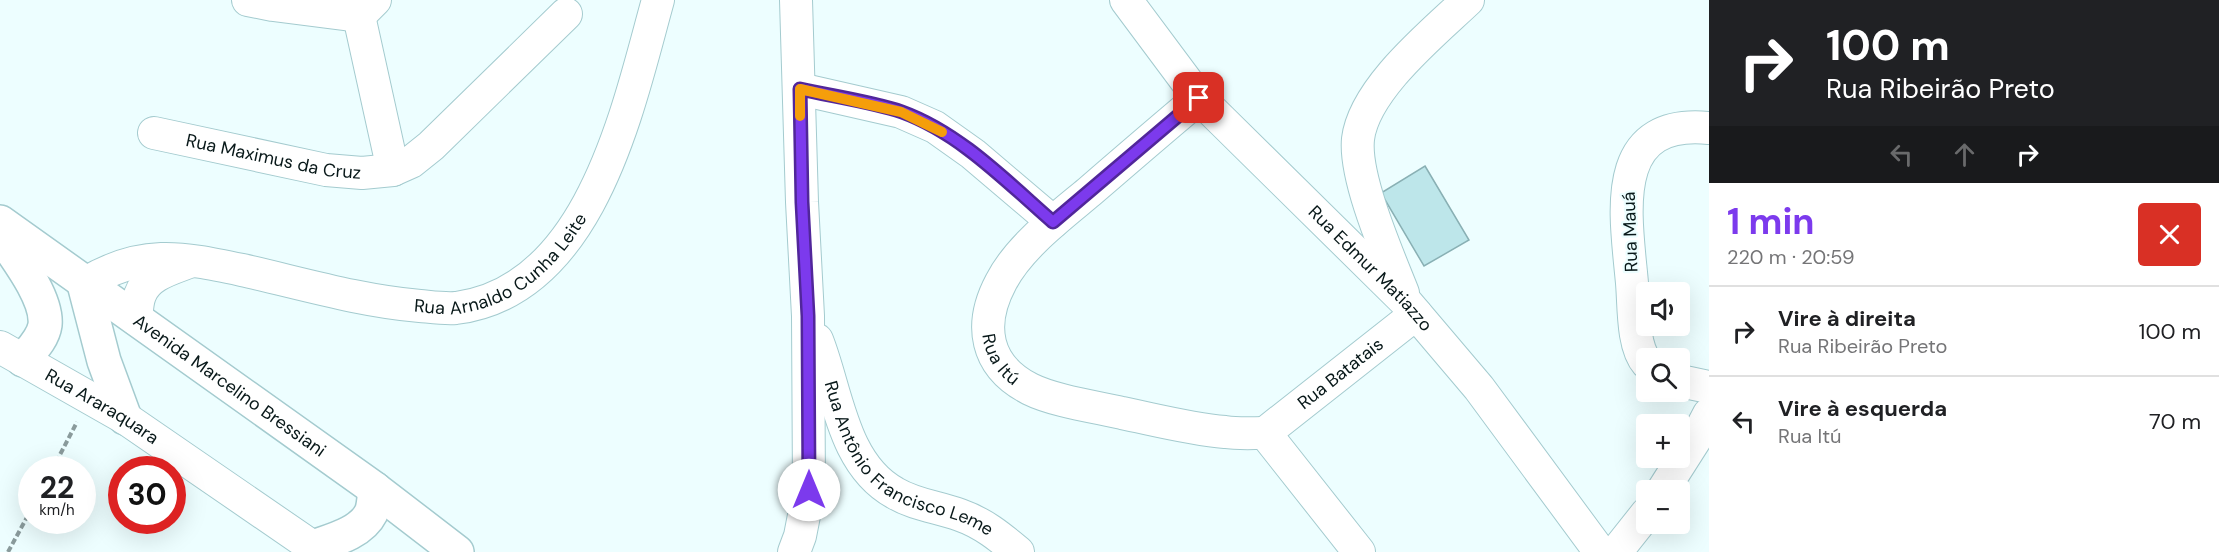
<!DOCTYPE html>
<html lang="pt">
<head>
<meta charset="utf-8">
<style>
  body { margin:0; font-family:"DM Sans",sans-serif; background:#f2f2f2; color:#202124; height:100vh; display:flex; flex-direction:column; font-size:22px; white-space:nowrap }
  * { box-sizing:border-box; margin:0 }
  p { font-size:20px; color:#757577 }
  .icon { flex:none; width:33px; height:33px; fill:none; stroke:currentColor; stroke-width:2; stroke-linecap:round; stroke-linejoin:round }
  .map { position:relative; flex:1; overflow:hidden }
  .side { display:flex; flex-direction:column; background:#fff; width:510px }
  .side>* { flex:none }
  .hud { background:#202124; color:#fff; overflow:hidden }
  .fabs { position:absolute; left:1636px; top:282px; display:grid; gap:12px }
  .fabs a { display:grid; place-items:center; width:54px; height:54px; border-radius:6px; background:#fff; box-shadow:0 6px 24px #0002; font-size:30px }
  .speed { position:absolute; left:18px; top:456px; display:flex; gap:12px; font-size:30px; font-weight:700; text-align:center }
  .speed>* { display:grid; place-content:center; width:78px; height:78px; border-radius:50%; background:#fff; box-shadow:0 6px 24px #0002; line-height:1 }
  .speed small { font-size:15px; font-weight:400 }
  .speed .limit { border:9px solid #d22; background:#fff; color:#111 }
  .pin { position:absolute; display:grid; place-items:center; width:51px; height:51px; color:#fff; margin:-26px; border-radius:12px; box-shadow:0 3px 9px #0006 }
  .me { position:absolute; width:66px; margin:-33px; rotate:0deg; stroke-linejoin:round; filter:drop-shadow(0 0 4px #0008) }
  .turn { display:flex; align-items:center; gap:21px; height:126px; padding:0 18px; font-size:27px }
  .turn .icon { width:78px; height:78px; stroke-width:2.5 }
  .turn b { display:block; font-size:42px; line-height:51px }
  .lanes { display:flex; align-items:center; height:57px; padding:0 18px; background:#0003; justify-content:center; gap:30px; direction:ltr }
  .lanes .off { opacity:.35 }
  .round { display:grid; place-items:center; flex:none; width:63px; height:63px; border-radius:6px; background:#f2f2f2 }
  .head { display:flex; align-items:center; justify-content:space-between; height:102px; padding:0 18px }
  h1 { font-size:36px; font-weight:700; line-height:45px; color:#7c3aed }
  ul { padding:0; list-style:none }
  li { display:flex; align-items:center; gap:18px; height:90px; padding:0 18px; border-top:2px solid #e0e0e0 }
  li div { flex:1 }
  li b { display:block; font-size:22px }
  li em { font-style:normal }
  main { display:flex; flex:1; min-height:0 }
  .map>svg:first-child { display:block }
  .building { fill:#bde6ea; stroke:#89b0b4; stroke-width:1.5 }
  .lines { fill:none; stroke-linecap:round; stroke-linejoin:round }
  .minor-casing { stroke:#a4cbcf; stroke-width:34 }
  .tertiary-casing { stroke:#a4cbcf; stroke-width:36 }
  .path { stroke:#8a9b9c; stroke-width:4; stroke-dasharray:6 3; stroke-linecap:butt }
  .minor { stroke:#fff; stroke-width:32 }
  .tertiary { stroke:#fff; stroke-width:33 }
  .route-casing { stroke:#51269a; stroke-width:15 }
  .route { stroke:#7c3aed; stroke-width:10 }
  .slow { stroke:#f59e0b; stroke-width:10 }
  .labels { text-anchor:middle; stroke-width:4.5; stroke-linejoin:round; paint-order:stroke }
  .street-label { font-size:18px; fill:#081819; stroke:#edfeff }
</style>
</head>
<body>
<main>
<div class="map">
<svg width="1709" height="552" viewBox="0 0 1709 552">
  <rect width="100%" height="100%" fill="#edfeff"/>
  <path class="building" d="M1425,166L1469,240L1424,266L1381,193Z"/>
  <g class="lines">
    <defs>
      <g id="minor">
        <path d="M248,0L273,5L359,16L375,0"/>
        <path id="s1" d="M1126,0L1199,98L1406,302L1479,388L1600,552"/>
        <path d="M359,16L393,170"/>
        <path d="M800,89L901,112L935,127L973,154L1053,222"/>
        <path id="s2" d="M1199,98C1162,129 1126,160 1089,192C1059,217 1019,247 1001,282C978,325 985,366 1030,389C1054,401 1096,407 1122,413C1156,420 1190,429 1225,432C1238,434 1252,433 1265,433"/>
        <path id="s3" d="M154,133L326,170L362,173L393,170L411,162L431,146L566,14"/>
        <path id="s4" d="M84,284C141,249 180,257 242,270C300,283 360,301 420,306C431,307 445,309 456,308C591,291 628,108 658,0"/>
        <path d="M1403,293C1388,255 1354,178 1358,139C1364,89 1432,34 1468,0"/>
        <path d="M136,319C137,312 137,302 140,295C147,275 171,269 189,262"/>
        <path id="s5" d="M817,340C837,390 842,464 895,493C915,505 938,507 960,515C983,523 1000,537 1018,552"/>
        <path id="s6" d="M0,347L125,418L320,552"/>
        <path d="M1647,363C1632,346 1634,305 1632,283C1626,216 1607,118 1709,128"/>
        <path d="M1680,381L1709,387"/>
        <path id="s7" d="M1265,433L1416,314"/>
        <path d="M1265,433L1359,552"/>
        <path d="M1663,490L1698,435L1709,414"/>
        <path d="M794,552L800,536L809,490L808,316L802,202L796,0"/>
        <path d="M1616,552L1647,513"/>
      </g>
      <g id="tertiary">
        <path id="s8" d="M0,222L375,489L457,552"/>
        <path d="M0,234C15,256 48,298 45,325C43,339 31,350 23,360"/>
        <path d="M84,284L104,361L125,418"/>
        <path d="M313,547C333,540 361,533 371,513C374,506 374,496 375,489"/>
      </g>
    </defs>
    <use href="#minor" class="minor-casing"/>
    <use href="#tertiary" class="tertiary-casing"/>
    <path class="path" d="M52,470L77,422
      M8,552L32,508"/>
    <use href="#minor" class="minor"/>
    <use href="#tertiary" class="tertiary"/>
  </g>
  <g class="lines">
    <defs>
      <path id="route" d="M809,490L808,316L802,202L800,89C831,96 873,102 902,112C960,133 1007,182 1053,222L1199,98"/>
    </defs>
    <use href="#route" class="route-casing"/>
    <use href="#route" class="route"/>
    <path class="slow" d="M800,116V89L901,112L942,132"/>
  </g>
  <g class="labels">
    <g class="street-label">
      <text dy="6" stroke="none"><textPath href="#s3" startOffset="122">Rua Maximus da Cruz</textPath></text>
      <text transform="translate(1630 232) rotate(-92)" y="6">Rua Mauá</text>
      <text dy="6" stroke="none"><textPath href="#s4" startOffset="442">Rua Arnaldo Cunha Leite</textPath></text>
      <text dy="6" stroke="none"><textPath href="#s1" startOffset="364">Rua Edmur Matiazzo</textPath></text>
      <text dy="6" stroke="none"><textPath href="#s2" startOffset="354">Rua Itú</textPath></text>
      <text dy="6" stroke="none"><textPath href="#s7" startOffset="96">Rua Batatais</textPath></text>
      <text dy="6" stroke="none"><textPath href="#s8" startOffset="282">Avenida Marcelino Bressiani</textPath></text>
      <text dy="6" stroke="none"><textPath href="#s6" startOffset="118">Rua Araraquara</textPath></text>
      <text dy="6" stroke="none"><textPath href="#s5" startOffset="162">Rua Antônio Francisco Leme</textPath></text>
    </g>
  </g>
</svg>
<div class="fabs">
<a><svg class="icon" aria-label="sound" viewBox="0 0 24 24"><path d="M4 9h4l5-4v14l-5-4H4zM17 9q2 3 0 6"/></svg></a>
<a><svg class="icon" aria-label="search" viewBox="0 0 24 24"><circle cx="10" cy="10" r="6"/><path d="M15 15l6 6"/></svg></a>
<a>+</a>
<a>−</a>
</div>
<div class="speed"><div>22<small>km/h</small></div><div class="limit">30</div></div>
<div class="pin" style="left:1199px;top:98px;background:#d93025"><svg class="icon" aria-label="arrive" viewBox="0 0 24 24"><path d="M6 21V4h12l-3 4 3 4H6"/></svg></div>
<svg class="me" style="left:809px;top:490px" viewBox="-20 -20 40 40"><circle r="19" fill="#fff"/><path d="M0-13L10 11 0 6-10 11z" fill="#7c3aed"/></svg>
</div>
<section class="side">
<div class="hud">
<div class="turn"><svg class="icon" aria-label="right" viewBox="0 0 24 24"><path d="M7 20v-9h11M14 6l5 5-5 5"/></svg><div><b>100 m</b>Rua Ribeirão Preto</div></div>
<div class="lanes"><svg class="icon off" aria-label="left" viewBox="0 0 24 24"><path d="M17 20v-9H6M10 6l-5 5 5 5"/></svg><svg class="icon off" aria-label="ahead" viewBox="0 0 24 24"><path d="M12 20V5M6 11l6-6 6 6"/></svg><svg class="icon" aria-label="right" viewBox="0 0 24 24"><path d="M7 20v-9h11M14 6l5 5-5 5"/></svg></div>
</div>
<div class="head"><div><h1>1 min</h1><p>220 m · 20:59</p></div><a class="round" style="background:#d93025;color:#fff"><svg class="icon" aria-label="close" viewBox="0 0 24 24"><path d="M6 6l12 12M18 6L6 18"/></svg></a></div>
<ul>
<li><svg class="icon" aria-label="right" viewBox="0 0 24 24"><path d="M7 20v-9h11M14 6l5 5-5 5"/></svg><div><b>Vire à direita</b><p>Rua Ribeirão Preto</p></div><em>100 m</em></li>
<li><svg class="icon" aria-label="left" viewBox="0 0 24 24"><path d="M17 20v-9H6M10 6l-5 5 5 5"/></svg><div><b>Vire à esquerda</b><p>Rua Itú</p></div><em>70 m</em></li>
</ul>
</section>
</main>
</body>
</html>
